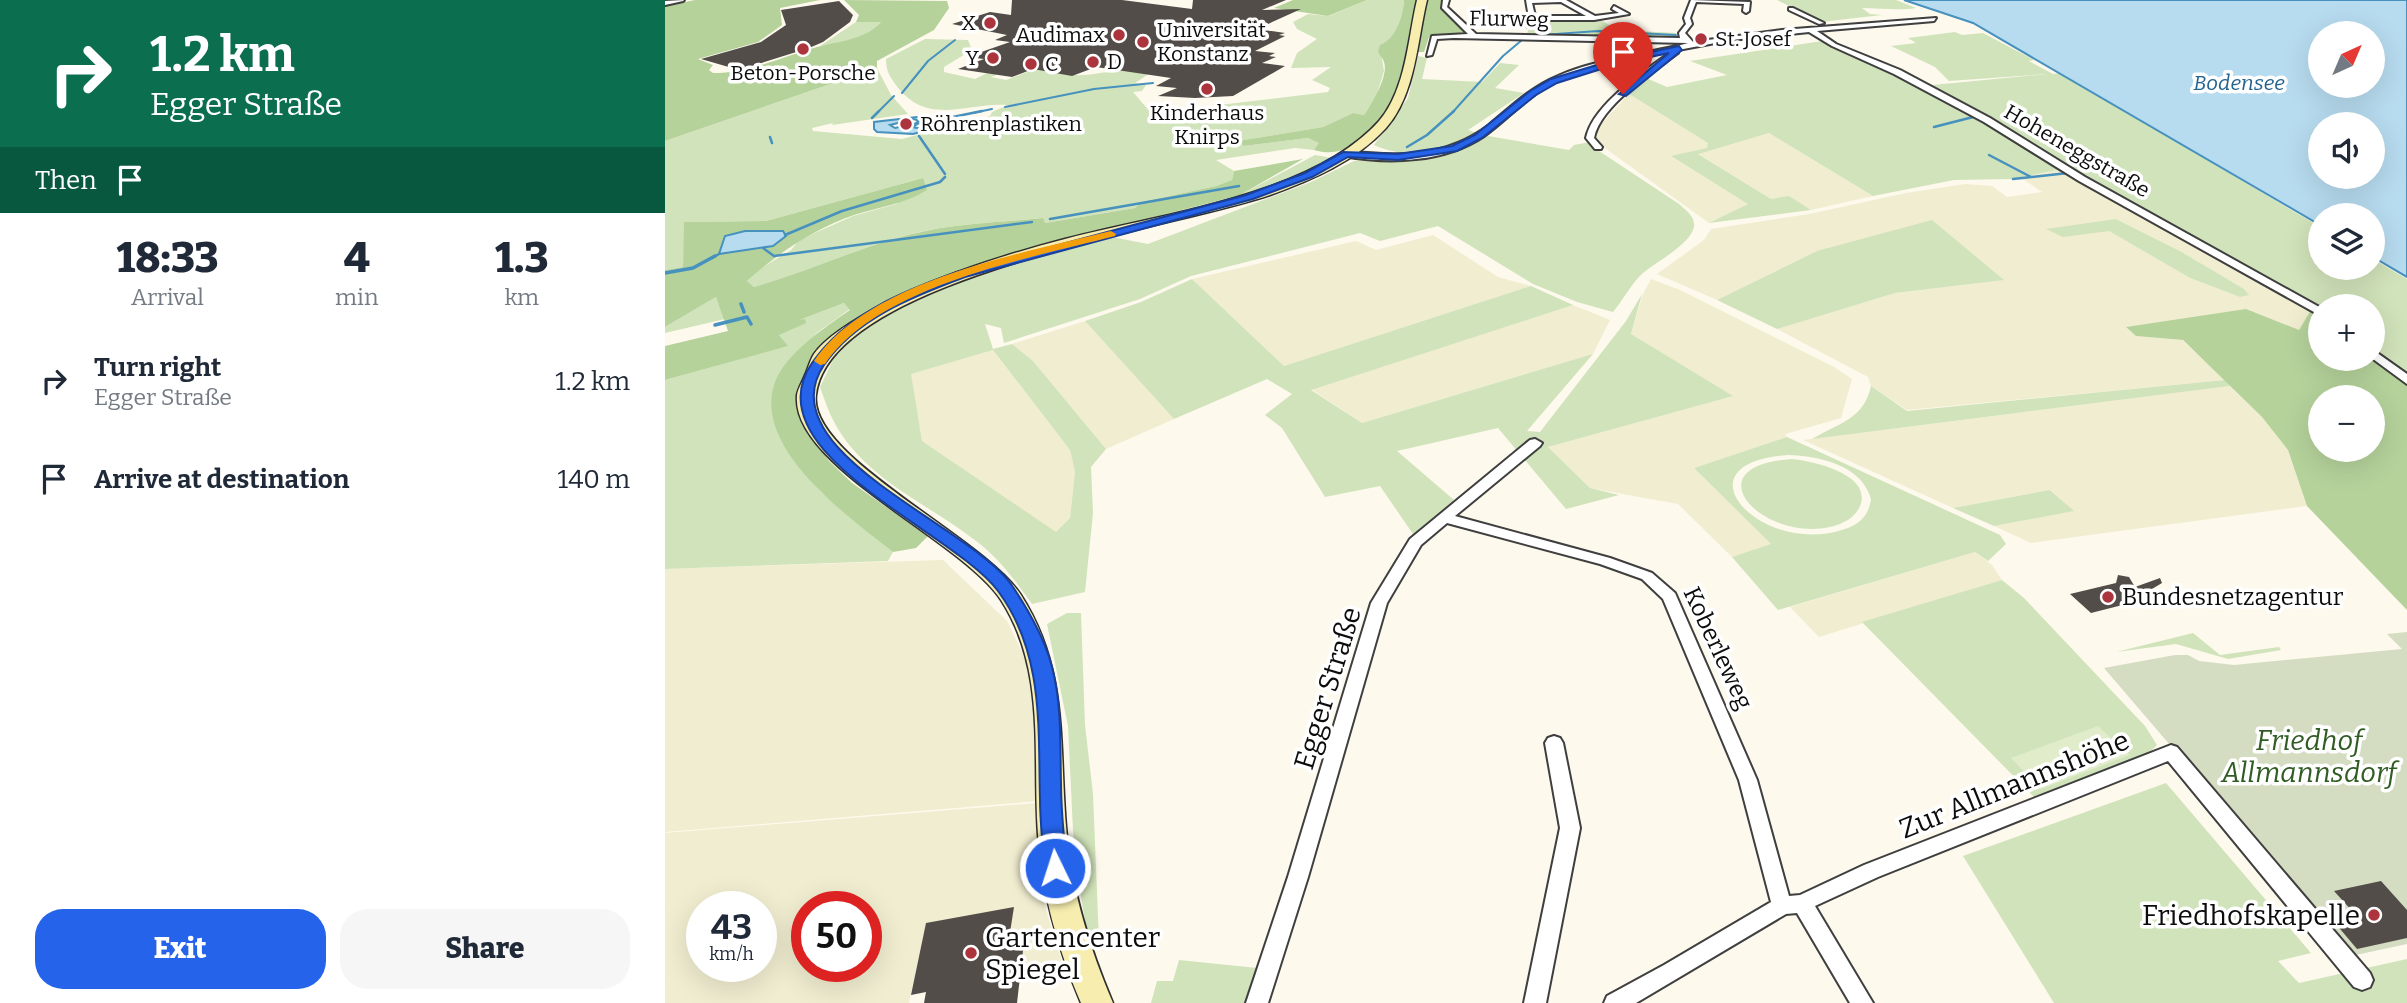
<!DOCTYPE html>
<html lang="en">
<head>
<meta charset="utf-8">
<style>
  body { margin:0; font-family:Bitter,serif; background:#f6f6f7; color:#1f2937; height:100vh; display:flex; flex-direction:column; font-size:26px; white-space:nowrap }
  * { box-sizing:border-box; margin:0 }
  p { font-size:23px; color:#747a83 }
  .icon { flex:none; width:38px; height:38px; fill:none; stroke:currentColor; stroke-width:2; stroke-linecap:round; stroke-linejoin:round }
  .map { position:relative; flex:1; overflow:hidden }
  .drawer { display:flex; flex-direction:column; background:#fff; width:665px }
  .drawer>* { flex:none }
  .top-card { background:#0b6e4f; color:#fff; overflow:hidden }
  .needle { width:46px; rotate:44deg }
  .buttons { position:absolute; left:1643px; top:21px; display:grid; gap:14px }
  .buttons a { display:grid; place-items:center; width:77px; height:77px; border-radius:50%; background:#fff; box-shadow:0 7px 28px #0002; font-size:35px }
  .speed { position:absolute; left:21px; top:891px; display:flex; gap:14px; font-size:35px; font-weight:700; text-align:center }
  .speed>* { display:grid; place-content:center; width:91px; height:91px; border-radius:50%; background:#fff; box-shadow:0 7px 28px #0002; line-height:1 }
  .speed small { font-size:18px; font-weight:400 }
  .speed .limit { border:10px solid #d22; background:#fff; color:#111 }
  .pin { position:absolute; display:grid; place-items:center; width:60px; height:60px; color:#fff; margin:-72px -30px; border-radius:50% 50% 50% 0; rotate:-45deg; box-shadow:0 0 7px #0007 }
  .pin .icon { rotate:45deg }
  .me { position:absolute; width:77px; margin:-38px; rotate:356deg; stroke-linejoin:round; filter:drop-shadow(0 0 5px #0008) }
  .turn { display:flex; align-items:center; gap:24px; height:147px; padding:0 35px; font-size:32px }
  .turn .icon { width:91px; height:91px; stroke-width:2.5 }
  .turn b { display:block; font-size:49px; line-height:60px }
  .then { display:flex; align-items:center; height:66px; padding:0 35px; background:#0003; gap:14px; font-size:26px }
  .eta { display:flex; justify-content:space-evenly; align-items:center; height:119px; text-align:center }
  .eta b { font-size:42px; font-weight:800; line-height:49px }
  .primary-button { display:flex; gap:14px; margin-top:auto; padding:14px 35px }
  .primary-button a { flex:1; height:80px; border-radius:28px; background:#2563eb; color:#fff; font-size:28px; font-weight:800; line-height:80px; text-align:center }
  .primary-button a+a { background:#f6f6f7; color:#1f2937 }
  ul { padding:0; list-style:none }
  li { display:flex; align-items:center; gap:21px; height:98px; padding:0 35px }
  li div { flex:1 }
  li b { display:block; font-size:26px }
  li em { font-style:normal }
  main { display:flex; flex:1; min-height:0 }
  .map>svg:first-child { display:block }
  .farmland { fill:#f0edd0; fill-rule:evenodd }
  .green { fill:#d1e3ba; fill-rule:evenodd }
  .forest { fill:#b5d29b; fill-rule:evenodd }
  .cemetery { fill:#d4dcc1 }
  .pitch { fill:#e1eccb }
  .water { fill:#b7dbef; stroke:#4691be; stroke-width:2; fill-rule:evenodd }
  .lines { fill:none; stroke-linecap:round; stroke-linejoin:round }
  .stream-far2 { stroke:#4691be; stroke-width:2 }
  .stream-far1 { stroke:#4691be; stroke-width:2.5 }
  .stream { stroke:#4691be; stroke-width:3.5 }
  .building { fill:#534d4a }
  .minor-casing { stroke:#3f3f3f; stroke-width:4 }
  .secondary-casing { stroke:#2e2e2e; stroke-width:3 }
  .minor { fill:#fff; fill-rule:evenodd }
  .secondary { fill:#f6edaf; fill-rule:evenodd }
  .route { fill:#2563eb; stroke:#184099; stroke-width:2 }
  .slow { fill:#f59e0b }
  .poi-dot { fill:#ac343c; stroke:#fff; stroke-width:2.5 }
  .labels { text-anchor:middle; stroke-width:7; stroke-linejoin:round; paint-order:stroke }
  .far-street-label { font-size:21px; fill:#0c0c0c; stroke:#fff }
  .far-poi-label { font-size:21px; fill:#0c0c0c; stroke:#fff; text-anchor:start }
  .far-water-label { font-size:21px; font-style:italic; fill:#23638f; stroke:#fff }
  .poi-label { font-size:24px; fill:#0c0c0c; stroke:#fff; text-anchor:start }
  .street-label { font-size:24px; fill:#0c0c0c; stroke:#fff }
  .near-street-label { font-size:28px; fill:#0c0c0c; stroke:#fff }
  .near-park-label { font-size:28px; font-style:italic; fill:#315c24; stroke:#fff }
  .near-poi-label { font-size:28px; fill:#0c0c0c; stroke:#fff; text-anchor:end }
</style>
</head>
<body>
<main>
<section class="drawer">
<div class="top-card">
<div class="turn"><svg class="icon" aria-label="right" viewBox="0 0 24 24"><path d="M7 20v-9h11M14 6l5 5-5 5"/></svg><div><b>1.2 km</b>Egger Straße</div></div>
<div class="then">Then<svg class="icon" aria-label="arrive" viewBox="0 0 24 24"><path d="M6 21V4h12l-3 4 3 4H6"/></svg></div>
</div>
<div class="eta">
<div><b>18:33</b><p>Arrival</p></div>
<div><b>4</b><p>min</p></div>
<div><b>1.3</b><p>km</p></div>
</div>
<ul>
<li><svg class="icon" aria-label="right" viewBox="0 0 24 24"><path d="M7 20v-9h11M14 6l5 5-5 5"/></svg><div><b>Turn right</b><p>Egger Straße</p></div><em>1.2 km</em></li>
<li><svg class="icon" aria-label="arrive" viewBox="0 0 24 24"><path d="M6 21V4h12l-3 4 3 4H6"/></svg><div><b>Arrive at destination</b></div><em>140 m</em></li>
</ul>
<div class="primary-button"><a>Exit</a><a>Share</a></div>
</section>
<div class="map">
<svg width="1742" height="1003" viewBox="0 0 1742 1003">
  <rect width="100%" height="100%" fill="#fdf9ed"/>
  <path class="farmland" d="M964,94L1043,143L1042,148L1007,157L1084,204L1044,223L930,141V131Z
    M1104,133L1208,196L1146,210L1124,197L1106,199L1032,153Z
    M1401,168L1646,310L1634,330L1497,322L1461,327L1471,336L1517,340L1560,380L1242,410L1206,386L1203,377L1112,329L1230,293L1338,280L1152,251L1052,300L992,274L1039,240L1046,229L1144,214L1241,193L1300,184L1327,186L1342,197L1377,192L1355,177ZM1451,219L1515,251L1579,289L1575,297L1525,278L1444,231Z
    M768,235L833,277L866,286L619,366L527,279L691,241L711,250Z
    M986,279L1015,290L1169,367L1187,379L1176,418L1120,434L1122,437L1029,468L1107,545L1067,557L1013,504L925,488L883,447L1067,396L966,334L978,294Z
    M908,305L945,320L928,354L697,423L646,389Z
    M420,321L509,419L441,449L368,361L347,344Z
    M328,350L405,450L410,472L405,518L391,533L257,441L245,374Z
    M1565,386L1597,417L1623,450L1642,506L1366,543L1329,526L1408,511L1386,490L1288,508L1138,440Z
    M1310,552L1327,565L1337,580L1154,637L1125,607Z
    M278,560L342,621L370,679L373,801L0,832V569Z
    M373,803L378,900L399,969L344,986L343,945L253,962L244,1003H0V833ZM37,906H96V966H37ZM142,906H201V966H142Z"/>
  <path class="green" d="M702,0H739C738,16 731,39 715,46L719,71L711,97L699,115L688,113L658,127L574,141L579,146L643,138L655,143L649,150L630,148L551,160L569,171L567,180L551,186L476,202L470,208L380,223L377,218C340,222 301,223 264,230C204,242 148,270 89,287L82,281L98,267L126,250L134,240L188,216L231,204L258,178L101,221L20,222L18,267L0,270V141L212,68L226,95L243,114L167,125L168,123L147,128L148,131L237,139L325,116L327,112L343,105C304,102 265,126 234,89C226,78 221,73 221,59L260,39L303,40L307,50L279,67V72L310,79L322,73L339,72L326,77L341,80L380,65C409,82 423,73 454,71C467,70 474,74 487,69L485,73L470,83L481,85L477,91L468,92L486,113L663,92L665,88L647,80L666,67L626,68L632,53L652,39L632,29L628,22L643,14L664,16Z
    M1112,0H1231L1251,8C1232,11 1216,8 1197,8L1205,14L1217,15L1156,22Z
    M934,19L953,30L1011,33L1012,39L878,34L923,29L868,35L862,33L868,20Z
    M217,21C202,37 177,45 155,46L191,22Z
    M1290,32L1297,35L1318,33L1369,60L1364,61L1388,74L1396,73L1655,227L1656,268H1708V259L1742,279V380L1708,351V306H1656L1655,313L1401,168L1348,179L1289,180L1208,196L1104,133L1033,154L1106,199L1124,196L1146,210L1044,223L1083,204L1006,156L1042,148L1043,143L964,94L981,78L1002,87L1062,75L1025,61L1164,40L1169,45L1257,86L1382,74L1284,81L1270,67L1226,46L1251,43L1243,38Z
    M753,56L762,58L757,79L817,82L835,63L854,65L830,88L859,93L803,130L812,133C780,151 744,161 709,145L743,98Z
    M823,136L904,150L909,145L925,142L931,149L1014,204C1021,210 1033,219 1028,230C1022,246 991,262 978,273C966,284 958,300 948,312L912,302L868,284L773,226L715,241L695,233L526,276L475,299L339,343L336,328L320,324L328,349L347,344L368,361L441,449L426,467L428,513L420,592L367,604C352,583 336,561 315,544C265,504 201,481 169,422C163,411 159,398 155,387L168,360L195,330L233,306L383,244L575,195L650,155L673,159L636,178L546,211L447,237L483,244L646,182L689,161L767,158L794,150ZM328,350L405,450L410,472L405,518L391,532L257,441L246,374Z
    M1451,219L1515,251L1579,289L1584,295L1575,297L1525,278L1444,231L1398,237L1381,229Z
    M1267,220L1339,280L1230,293L1112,329L1052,300L1152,251Z
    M527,279L619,366L866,286L908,305L646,390L697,423L928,354L862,431L875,432L961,321L977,294L966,334L1068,396L883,447L925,488L954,495L901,509L833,428L732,451L789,500L748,534L715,486L660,497L617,428L600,415L627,394L602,379L509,419L420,321L476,302Z
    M51,297L60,319L0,333V327Z
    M179,303L185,309L153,332L130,354L136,469L156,492L228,552L223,561L0,569V380L122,346L114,335L128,322Z
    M1560,380L1565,386L1147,439C1174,423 1199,419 1206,386L1242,411Z
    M1122,437L1335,535L1341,544L1323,561L1310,552L1113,610L1067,557L1106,544L1029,468ZM1123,455C1154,456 1197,465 1206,499C1204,515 1195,524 1180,529C1097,558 1007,463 1123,455Z
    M1127,459C1148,461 1211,475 1194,508C1189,518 1179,523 1169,526C1100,545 1023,466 1127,459Z
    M1385,490L1409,511L1329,526L1288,508Z
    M1337,580L1359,598L1480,726L1492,745L1481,756L1370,798L1197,622Z
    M402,613H416L420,725L428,794L434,941L423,942L409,851L403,726L382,624Z
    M1528,633L1555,655L1614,647L1616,650L1563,659L1511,644L1451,652Z
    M1501,783L1646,953L1613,961L1634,983L1742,959V1003H1389L1298,856Z
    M514,960L602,969L592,1003H486L492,981H508Z"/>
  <path class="forest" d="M30,0H155L115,8L117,25L93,42L33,59L48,65L44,70L48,73C84,73 117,57 152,47C175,41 199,40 216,22H191L194,15L179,0L282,1L284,8L269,30L212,61V68L0,141V6Z
    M628,0H702L663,16L609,8Z
    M739,0H752C741,35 742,76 723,109C717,119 706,128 697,136C683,150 669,156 649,150L654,143L643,138L579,146L573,141L658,127L688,113L699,115C707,104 724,75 719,62C718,58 715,56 713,52L715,45C731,39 738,16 739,0Z
    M763,0H778L777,7L802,33L764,37L759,52H750Z
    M638,159L575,195L384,244L240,297L139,378L133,403L146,435L164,461L187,483L263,536L251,548L228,552C184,517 89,450 109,385C119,354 159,328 185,310L179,303L134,320L140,319L141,323L114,335L123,346L0,380V346L63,331L51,297L0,327V270L18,267L19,222L101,221L258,178L262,190C240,204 214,207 189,215C149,229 113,253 82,281L89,287C148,270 204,242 265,230C301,223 340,222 378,218L380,223L470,208L476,202L551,186L567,180L569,171Z
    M1581,309L1634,330L1646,310L1655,317L1656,359H1708L1742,380V610L1642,506L1623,450L1597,417L1518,340L1471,336L1461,327ZM1656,397H1708V450H1656Z"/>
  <path class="cemetery" d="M1742,632V944L1686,956L1439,668L1510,655H1523L1534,661L1569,665L1737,649L1722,634Z"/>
  <path class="pitch" d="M1433,726L1465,755L1376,789L1346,758Z"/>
  <path class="water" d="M1239,0H1742V277L1708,257V215H1656L1655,225L1308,23ZM1656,33H1708V86H1656ZM1656,124H1708V177H1656Z
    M252,117L266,120L270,125L265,129L260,127L264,125L251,123L254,121L249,119L225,125L230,128L248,124L251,125L247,127L263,130L248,134L212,132L209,129V122Z
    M80,231H118L121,236L108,246L54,254L60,236Z"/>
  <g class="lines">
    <path class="stream-far2" d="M877,35L933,31L1011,35
      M237,93L263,61L290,40
      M340,107L429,89L488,83
      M212,113L229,96
      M308,113L327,109
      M787,113L838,56L857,40"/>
    <path class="stream-far1" d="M207,118L214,111
      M278,119L317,111
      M267,120H272
      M1269,127L1312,116
      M254,136L280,174
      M105,137L107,143
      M742,147L762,135L789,111
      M1324,155L1366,177
      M1348,179L1403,173
      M385,219L574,186
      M120,235L177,211L275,182L280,177
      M98,248L109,256L367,222
      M47,258L54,254"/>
    <path class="stream" d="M0,273L28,268L50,256
      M76,304L79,312
      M50,325L82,317L86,324"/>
  </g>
  <path class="building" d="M347,0H457L527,9L528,0H621L597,10L636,9L592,29L620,33L614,35L620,36L590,51L610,53L604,56L611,57L597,63L620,66L568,96L530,98L493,96L512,88L491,86L506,78L431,67L407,76L368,69L347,77L293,69L319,59L302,57L345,42L330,40L342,35L287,24L325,12L346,15Z
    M174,1L188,15L185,22L158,42L144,48L74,70L36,59L96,42L121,25L116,10Z
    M1453,575L1464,577L1470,587L1495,578L1497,583L1477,595L1481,599L1426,613L1405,594L1451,583Z
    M1716,881L1742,910V938L1692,949L1665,917L1688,912L1669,891Z
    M349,907L343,945L359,942L352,1003H259L261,992L246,995L261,923Z"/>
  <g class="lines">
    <defs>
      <path id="minor" d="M19,0L18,1L0,5V1Z
        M778,0H784L782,7L811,34L1015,38L1014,33L1021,24L1019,18L1026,0L1085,2L1084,11L1081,13L1078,11L1079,4L1031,2L1025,18L1027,24L1020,33L1028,42L1117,30L1271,18L1269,21L1152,31L1171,44L1235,70L1325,118L1420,177L1656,308V316L1414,181L1319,122L1229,74L1167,46L1144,32L1066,40L1013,50V53C988,72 935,106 929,138L937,147L936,149H930L921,138C928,104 980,71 1007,51C965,60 921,65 883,86C859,99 841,121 819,136C779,163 724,164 678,156L677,154L681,151C732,157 781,158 824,125C846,107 866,87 893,76C934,58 980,55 1023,43L789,38L772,39L767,55L762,56L767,36L803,34L777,8Z
        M861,0H901L930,16L954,13L947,9L949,6L964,14L929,20H869L863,27L860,25L864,18ZM896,2L921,16H870L867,3Z
        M1124,8H1128L1159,23L1154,24L1124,10Z
        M1708,350L1742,374V384L1708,359Z
        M870,439L877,443L875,446L790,516L945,558L987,573L1010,593L1092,780L1124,896L1135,895L1199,865L1506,745L1512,747L1705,973L1708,980L1705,987L1697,990L1689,987L1503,761L1213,877L1150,906L1208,1003H1185L1132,913L1121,914L971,1003H939L942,996L999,965L1106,902L1074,780L998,599L977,579L935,564L782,523L756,545L722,603L643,877L603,1003H581L623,877L706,603L745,539L865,440Z
        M889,736L895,738L898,743L915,828L881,1003H859L895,828L880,743L883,738Z"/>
      <path id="secondary" d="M752,0H762C752,41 751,94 721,128C691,161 647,180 605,195C510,228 165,278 151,395C143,457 320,538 356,595C406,673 393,751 402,837C408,895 425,949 448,1003H416C393,949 377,894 373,835C367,756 382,671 336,600C298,541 126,466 132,396C132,390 138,381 140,375C143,369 145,360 149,354C163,334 201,313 222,302C278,274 339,255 400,239C494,214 647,196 714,121C741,90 743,38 752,0Z"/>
    </defs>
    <use href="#minor" class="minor-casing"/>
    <use href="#secondary" class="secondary-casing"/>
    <use href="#minor" class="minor"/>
    <use href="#secondary" class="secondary"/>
  </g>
  <path class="route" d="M1014,46L1017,50L961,96L954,94L1004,53L952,64L892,83L871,95L817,138L792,151L733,160L683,157L647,177L588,199L300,277C249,296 191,318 159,365C100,452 310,527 348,587C364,611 380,639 387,667C397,705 395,745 396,783C396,812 399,840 402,868L398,874L390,877L382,874L379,868C378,845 375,822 375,799C373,726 379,653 333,591C290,532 85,453 147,363C181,314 238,291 292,272L581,195L640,173L678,152L733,154L787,146L810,135L865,91L886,79L948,60Z"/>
  <path class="slow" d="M446,231L451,234L450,236C362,259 214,285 160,364L155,365L149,361C205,280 354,254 446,231Z"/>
  <g class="poi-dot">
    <circle cx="325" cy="23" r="7"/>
    <circle cx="454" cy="35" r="7"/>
    <circle cx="1036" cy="39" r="7"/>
    <circle cx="478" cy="42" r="7"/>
    <circle cx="138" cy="49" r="7"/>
    <circle cx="328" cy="58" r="7"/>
    <circle cx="428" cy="62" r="7"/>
    <circle cx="366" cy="64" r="7"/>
    <circle cx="542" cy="89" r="7"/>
    <circle cx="241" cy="124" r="7"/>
    <circle cx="1443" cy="597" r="7"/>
    <circle cx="1709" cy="915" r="7"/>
    <circle cx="306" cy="953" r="7"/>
  </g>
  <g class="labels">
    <g class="far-street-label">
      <text transform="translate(844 19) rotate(1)" y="7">Flurweg</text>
      <text transform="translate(1412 151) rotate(30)" y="7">Hoheneggstraße</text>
    </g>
    <g class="far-poi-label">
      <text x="311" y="30" text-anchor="end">X</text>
      <text x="492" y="37">Universität<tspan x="492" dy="24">Konstanz</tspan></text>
      <text x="440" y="42" text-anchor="end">Audimax</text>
      <text x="1050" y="46">St. Josef</text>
      <text x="314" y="65" text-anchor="end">Y</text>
      <text x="442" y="69">D</text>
      <text x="380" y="71">C</text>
      <text x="138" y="80" text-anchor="middle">Beton-Porsche</text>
      <text x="542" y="120" text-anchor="middle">Kinderhaus<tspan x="542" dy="24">Knirps</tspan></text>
      <text x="255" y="131">Röhrenplastiken</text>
    </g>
    <g class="far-water-label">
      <text x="1574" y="90">Bodensee</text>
    </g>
    <g class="poi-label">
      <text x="1457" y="605">Bundesnetzagentur</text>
    </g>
    <g class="street-label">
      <text transform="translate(1053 648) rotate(65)" y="8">Koberleweg</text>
    </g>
    <g class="near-street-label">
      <text transform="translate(662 688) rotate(-73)" y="10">Egger Straße</text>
      <text transform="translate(1349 784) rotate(-22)" y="10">Zur Allmannshöhe</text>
    </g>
    <g class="near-park-label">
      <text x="1644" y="750">Friedhof<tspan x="1644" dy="32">Allmannsdorf</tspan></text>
    </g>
    <g class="near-poi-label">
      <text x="1695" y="925">Friedhofskapelle</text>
      <text x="320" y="947" text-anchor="start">Gartencenter<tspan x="320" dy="32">Spiegel</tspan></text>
    </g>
  </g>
</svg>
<div class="buttons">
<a><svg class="needle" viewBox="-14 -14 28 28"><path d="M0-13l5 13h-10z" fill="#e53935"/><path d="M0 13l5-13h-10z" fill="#747a83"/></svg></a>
<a><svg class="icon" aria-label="sound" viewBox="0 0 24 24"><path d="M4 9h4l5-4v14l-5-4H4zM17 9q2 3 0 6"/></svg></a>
<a><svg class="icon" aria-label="layers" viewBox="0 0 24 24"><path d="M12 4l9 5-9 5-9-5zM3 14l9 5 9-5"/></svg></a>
<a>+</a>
<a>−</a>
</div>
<div class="speed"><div>43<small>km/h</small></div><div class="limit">50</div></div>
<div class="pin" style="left:958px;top:94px;background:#d93025"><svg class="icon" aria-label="arrive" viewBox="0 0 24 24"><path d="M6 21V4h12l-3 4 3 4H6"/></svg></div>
<svg class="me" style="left:390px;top:868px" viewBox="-20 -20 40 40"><circle r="17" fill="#2563eb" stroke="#fff" stroke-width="3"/><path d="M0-11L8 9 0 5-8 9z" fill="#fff"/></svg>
</div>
</main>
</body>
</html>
